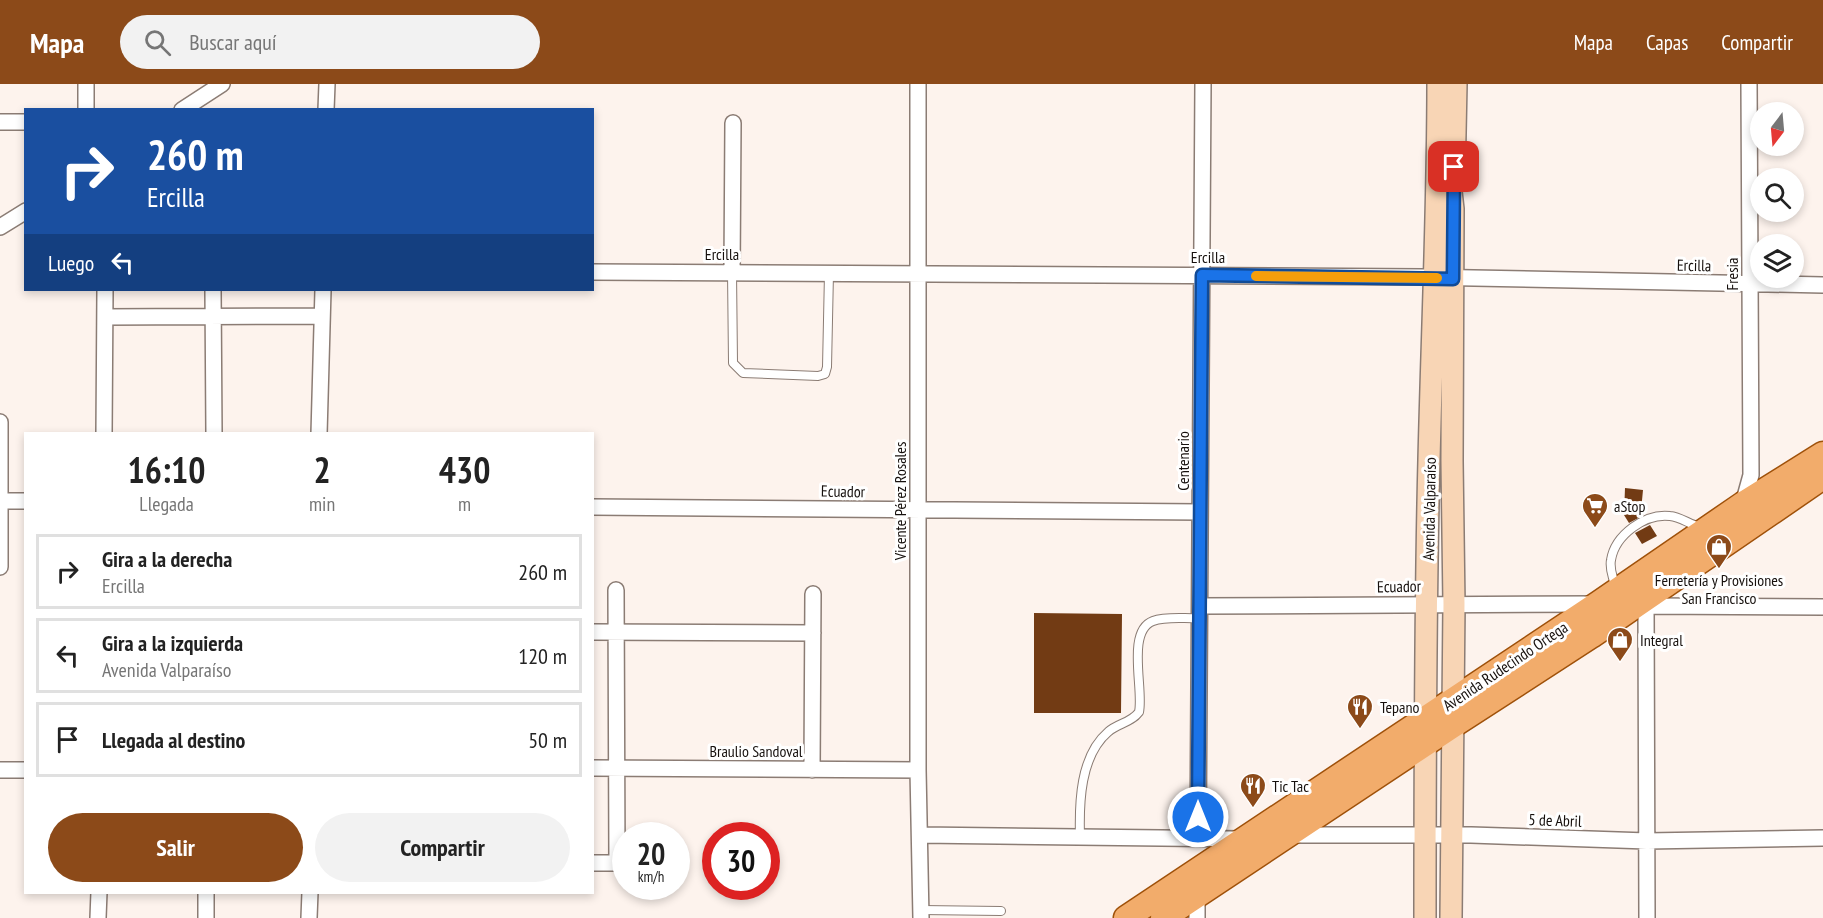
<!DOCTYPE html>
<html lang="es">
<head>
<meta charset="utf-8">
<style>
  body { margin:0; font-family:"PT Sans Narrow",sans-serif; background:#f2f2f2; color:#222; height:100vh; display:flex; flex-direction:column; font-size:22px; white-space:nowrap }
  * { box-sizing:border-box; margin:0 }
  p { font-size:20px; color:#767676 }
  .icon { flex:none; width:33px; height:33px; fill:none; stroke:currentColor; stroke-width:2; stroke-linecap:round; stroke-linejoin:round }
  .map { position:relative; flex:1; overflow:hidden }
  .side { position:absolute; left:24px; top:348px; width:570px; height:462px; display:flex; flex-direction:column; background:#fff; border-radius:0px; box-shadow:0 3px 9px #0003 }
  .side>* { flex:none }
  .guide { position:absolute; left:24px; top:24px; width:570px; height:183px; border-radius:0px; box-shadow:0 3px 9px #0003; background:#1a4fa0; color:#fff; overflow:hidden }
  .needle { width:39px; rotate:196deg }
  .tools { position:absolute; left:1750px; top:18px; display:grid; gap:12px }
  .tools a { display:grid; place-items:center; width:54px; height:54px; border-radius:50%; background:#fff; box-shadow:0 3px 9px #0003; font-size:30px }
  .speed { position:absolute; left:612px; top:738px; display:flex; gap:12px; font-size:30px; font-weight:700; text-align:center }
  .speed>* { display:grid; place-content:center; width:78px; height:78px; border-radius:50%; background:#fff; box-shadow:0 3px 9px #0003; line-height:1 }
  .speed small { font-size:15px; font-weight:400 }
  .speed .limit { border:9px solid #d22; background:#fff; color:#111 }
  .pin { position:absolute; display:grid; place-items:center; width:51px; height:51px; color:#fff; margin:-26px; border-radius:12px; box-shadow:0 3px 9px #0006 }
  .me { position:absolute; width:66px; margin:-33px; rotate:0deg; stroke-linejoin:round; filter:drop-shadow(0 0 4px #0008) }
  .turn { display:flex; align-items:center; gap:21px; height:126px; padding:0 24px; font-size:27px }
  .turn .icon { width:78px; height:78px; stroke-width:2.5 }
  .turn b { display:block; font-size:42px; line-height:51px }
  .then { display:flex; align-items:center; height:57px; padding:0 24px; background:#0003; gap:12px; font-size:22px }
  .eta { display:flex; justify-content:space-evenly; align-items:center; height:102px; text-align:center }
  .eta b { font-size:36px; font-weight:700; line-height:42px }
  .primary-button { display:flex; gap:12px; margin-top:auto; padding:12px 24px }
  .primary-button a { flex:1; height:69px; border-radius:36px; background:#8c4a19; color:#fff; font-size:24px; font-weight:700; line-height:69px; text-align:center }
  .primary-button a+a { background:#f2f2f2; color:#222 }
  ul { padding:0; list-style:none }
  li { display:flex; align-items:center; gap:18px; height:75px; margin:0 12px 9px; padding:0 12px; border:3px solid #e0e0e0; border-radius:0px }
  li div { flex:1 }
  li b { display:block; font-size:22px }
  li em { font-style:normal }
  header { display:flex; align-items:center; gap:36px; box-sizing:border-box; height:84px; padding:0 30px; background:#8c4a19; color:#fff }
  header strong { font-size:28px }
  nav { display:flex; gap:33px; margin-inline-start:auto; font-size:21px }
  .search { width:420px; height:54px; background:#f2f2f2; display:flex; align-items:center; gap:15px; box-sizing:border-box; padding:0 21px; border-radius:33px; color:#767676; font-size:22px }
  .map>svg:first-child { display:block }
  .building { fill:#723b14 }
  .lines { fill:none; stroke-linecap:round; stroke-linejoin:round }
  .lane-casing { stroke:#8b7c74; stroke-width:10 }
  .street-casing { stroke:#8b7c74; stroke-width:18 }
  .secondary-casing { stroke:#8b7c74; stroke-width:24 }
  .primary-casing { stroke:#9f510a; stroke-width:27 }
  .lane { stroke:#fff; stroke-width:8 }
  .street { stroke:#fff; stroke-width:15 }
  .secondary { stroke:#f8d5b5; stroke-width:21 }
  .primary { stroke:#f2ac6b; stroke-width:24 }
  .route-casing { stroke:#114b97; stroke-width:15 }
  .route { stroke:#1a73e8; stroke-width:10 }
  .slow { stroke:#f59e0b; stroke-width:10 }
  .labels { text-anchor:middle; stroke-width:6; stroke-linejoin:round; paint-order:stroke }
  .street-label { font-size:16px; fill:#16100d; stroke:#fff }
  .poi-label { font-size:16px; fill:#16100d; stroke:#fff; text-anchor:start }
</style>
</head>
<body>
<header>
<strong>Mapa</strong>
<div class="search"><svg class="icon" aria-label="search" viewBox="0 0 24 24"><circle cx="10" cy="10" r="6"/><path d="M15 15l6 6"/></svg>Buscar aquí</div>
<nav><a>Mapa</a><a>Capas</a><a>Compartir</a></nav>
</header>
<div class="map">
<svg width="1823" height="834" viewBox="0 0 1823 834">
  <rect width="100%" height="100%" fill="#fdf3ed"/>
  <path class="building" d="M1625,404L1643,406L1641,427L1644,431L1629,439L1624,431Z
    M1650,441L1657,452L1642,460L1635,449Z
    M1034,529L1122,530L1121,629H1034Z"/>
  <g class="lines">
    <defs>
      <path id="lane" d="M732,188L733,279L743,289L818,292L825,290L827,283L829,189
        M1615,503C1614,494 1609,486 1611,476C1615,451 1645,429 1670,432C1681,433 1690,441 1701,443
        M1080,753C1079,719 1080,672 1108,648C1118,639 1131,639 1139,628C1144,606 1126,547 1153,537C1166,532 1186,535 1200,534
        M921,826L1001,827"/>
      <path id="street" d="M918,0V686L921,834
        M86,26V0
        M182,26L222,0
        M326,26L327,0
        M0,38H26
        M0,143L26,127
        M592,188L1422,193L1823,201
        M732,188L733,39
        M213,206L214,350
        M106,233L322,232
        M0,338V483
        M104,350L105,206
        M319,350L323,206
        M1,417H26
        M1743,420L1751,391L1749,0
        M592,423L1200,428
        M1200,522L1596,520
        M1646,522L1647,834
        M1646,522L1823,523
        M592,548L813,549
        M592,684L918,686
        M0,686H26
        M812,686L813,510
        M921,751L1244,755
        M1290,751H1471L1647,757L1823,754
        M1198,755L1203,0
        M592,779H617L616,506
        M98,834L99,808
        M206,834V808
        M309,834L310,808
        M1197,834V812"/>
      <path id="secondary" d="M1448,82L1453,125L1452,377L1454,520L1451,834
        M1454,97L1456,0
        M1425,834C1425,681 1425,529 1429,376C1432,251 1438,125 1438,0"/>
      <path id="primary" d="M1126,834L1599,519L1743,420L1823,370
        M1163,834L1452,642L1591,552L1823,393"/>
    </defs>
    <use href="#lane" class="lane-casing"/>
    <use href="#street" class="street-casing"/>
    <use href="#secondary" class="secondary-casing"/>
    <use href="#primary" class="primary-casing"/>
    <use href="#lane" class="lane"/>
    <use href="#street" class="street"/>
    <use href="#secondary" class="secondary"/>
    <use href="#primary" class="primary"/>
  </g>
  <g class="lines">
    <defs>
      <path id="route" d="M1198,733L1202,191L1453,195L1454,83"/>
    </defs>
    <use href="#route" class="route-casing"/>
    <use href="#route" class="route"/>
    <path class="slow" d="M1256,192L1437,194"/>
  </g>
  <defs>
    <symbol id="supermarket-pin" viewBox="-11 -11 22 30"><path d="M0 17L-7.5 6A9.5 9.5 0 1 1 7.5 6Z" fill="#8c4a19" stroke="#fff"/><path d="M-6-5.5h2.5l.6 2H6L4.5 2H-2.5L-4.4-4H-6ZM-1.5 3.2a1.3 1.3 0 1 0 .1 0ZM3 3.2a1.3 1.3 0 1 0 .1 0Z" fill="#fff"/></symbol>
    <symbol id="shop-pin" viewBox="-11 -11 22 30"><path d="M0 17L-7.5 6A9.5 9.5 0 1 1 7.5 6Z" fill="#8c4a19" stroke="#fff"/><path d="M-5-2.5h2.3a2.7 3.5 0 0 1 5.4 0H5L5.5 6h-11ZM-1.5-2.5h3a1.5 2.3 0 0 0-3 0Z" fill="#fff"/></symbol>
    <symbol id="restaurant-pin" viewBox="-11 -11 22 30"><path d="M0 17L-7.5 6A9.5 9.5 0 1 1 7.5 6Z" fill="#8c4a19" stroke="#fff"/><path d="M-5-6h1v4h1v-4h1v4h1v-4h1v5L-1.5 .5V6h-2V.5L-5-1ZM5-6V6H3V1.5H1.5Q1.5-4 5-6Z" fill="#fff"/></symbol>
  </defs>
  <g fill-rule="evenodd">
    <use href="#supermarket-pin" x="1580" y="407" width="30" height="40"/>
    <use href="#shop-pin" x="1704" y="448" width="30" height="40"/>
    <use href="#shop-pin" x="1605" y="541" width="30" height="40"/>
    <use href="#restaurant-pin" x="1345" y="608" width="30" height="40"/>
    <use href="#restaurant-pin" x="1238" y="687" width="30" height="40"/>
  </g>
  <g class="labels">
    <g class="street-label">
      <text x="722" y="176">Ercilla</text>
      <text x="1208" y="179">Ercilla</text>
      <text transform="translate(1694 181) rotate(1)" y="6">Ercilla</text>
      <text transform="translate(1732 190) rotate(-90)" y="6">Fresia</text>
      <text transform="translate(1183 377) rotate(-90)" y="6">Centenario</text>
      <text transform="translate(843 407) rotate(1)" y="6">Ecuador</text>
      <text transform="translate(900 417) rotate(-90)" y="6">Vicente Pérez Rosales</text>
      <text transform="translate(1429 425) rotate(-89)" y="6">Avenida Valparaíso</text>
      <text transform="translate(1399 502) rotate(-1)" y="6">Ecuador</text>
      <text transform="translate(1505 582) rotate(-34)" y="6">Avenida Rudecindo Ortega</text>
      <text x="756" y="673">Braulio Sandoval</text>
      <text transform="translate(1555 736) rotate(2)" y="6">5 de Abril</text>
    </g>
    <g class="poi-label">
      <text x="1614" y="428">aStop</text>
      <text x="1719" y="502" text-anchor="middle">Ferretería y Provisiones<tspan x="1719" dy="18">San Francisco</tspan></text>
      <text x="1640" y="562">Integral</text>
      <text x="1380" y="629">Tepano</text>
      <text x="1272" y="708">Tic Tac</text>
    </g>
  </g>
</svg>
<div class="tools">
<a><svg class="needle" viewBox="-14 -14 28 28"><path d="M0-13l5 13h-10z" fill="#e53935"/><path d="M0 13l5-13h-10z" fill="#767676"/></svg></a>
<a><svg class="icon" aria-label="search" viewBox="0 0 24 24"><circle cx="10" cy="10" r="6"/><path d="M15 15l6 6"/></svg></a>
<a><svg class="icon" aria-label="layers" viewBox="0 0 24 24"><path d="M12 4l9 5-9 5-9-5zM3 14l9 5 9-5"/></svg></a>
</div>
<div class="speed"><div>20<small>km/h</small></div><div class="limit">30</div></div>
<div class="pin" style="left:1454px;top:83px;background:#d93025"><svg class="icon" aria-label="arrive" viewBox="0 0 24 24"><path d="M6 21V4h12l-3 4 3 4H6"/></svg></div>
<svg class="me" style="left:1198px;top:733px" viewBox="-20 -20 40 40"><circle r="17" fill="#1a73e8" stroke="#fff" stroke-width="3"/><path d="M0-11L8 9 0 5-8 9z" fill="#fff"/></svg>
<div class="guide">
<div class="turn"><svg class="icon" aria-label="right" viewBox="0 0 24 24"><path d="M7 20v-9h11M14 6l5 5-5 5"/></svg><div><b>260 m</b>Ercilla</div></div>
<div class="then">Luego<svg class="icon" aria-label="left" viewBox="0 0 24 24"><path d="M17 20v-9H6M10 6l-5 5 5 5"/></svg></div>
</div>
<section class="side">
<div class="eta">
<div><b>16:10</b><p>Llegada</p></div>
<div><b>2</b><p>min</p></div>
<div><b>430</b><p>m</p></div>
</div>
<ul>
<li><svg class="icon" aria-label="right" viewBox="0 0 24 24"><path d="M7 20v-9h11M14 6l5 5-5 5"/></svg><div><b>Gira a la derecha</b><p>Ercilla</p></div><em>260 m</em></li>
<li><svg class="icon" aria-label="left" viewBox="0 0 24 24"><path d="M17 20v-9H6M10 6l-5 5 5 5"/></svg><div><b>Gira a la izquierda</b><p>Avenida Valparaíso</p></div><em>120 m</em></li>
<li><svg class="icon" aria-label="arrive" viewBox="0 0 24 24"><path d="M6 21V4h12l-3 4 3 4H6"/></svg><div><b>Llegada al destino</b></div><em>50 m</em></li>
</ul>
<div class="primary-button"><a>Salir</a><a>Compartir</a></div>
</section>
</div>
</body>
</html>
